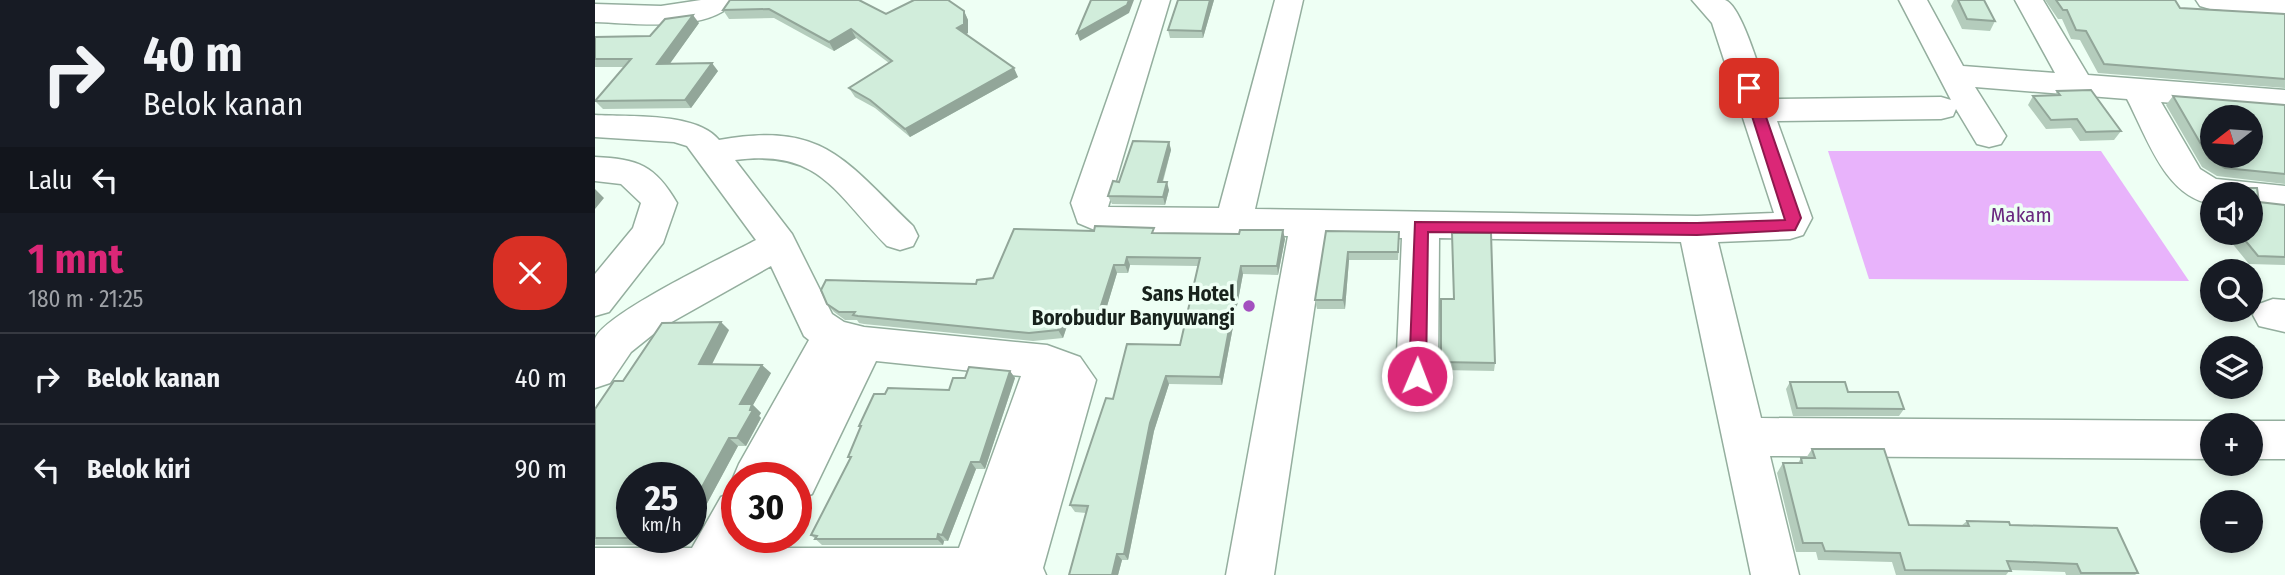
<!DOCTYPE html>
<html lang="id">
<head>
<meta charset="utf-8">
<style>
  body { margin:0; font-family:"Fira Sans Condensed",sans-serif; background:#20242c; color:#f1f3f6; height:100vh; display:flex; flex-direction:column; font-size:26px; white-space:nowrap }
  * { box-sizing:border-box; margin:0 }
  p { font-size:23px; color:#9ea1a6 }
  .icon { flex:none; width:38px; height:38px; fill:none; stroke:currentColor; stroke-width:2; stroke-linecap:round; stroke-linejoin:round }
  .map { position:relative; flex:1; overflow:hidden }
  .drawer { display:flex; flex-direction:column; background:#171b24; width:595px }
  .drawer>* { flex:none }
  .top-card { background:#171b24; color:#f1f3f6; overflow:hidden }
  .needle { width:46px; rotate:253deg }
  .tools { position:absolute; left:1605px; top:105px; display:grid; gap:14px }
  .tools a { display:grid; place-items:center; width:63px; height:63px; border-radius:50%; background:#171b24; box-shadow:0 4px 10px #0003; font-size:35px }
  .speed { position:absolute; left:21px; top:462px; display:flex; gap:14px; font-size:35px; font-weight:700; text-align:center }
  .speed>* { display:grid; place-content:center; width:91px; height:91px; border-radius:50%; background:#171b24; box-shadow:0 4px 10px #0003; line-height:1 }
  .speed small { font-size:18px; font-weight:400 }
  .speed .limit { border:10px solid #d22; background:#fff; color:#111 }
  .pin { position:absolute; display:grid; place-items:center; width:60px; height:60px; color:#fff; margin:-30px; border-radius:14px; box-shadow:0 4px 10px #0006 }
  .me { position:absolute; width:77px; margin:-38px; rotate:1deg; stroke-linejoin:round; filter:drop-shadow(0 0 5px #0008) }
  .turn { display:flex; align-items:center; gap:24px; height:147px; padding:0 28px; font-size:32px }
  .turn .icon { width:91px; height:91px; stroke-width:2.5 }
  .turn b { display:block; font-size:49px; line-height:60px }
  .then { display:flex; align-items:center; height:66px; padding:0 28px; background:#0003; gap:14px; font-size:26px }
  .round { display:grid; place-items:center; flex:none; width:74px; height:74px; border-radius:28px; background:#20242c }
  .summary { display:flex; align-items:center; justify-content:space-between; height:119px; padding:0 28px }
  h1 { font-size:42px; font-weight:700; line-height:52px; color:#db2777 }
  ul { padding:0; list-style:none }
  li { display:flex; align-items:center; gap:21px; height:91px; padding:0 28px; border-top:2px solid #363941 }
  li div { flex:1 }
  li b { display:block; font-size:26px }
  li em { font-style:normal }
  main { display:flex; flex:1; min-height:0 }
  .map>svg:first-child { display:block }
  .green { fill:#e8b3fb }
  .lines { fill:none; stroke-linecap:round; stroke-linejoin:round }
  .minor-casing { stroke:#94ae9e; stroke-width:3 }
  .minor { fill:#fff; fill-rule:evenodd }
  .wall { fill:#b4ccbc }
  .shaded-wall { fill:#92a699 }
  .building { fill:#d1eddb; stroke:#92a699; stroke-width:2; fill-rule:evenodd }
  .route { fill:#db2777; stroke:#8e194d; stroke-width:2 }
  .poi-dot { fill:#a350bf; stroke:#eefff4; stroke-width:2.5 }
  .labels { text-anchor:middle; stroke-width:7; stroke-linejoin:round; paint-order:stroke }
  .park-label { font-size:21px; fill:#6a287f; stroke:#eefff4 }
  .poi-label { font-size:21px; font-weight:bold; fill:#18221c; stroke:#eefff4; text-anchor:end }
</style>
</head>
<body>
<main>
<section class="drawer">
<div class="top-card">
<div class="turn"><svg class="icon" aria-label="right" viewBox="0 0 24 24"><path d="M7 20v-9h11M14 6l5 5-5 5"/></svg><div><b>40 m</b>Belok kanan</div></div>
<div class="then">Lalu<svg class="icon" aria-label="left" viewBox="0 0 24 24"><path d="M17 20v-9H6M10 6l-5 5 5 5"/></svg></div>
</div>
<div class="summary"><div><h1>1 mnt</h1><p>180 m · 21:25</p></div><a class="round" style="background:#d93025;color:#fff"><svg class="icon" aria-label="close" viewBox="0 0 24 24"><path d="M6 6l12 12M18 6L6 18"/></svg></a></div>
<ul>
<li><svg class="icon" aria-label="right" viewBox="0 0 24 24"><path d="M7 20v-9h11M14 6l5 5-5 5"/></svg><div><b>Belok kanan</b></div><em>40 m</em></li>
<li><svg class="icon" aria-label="left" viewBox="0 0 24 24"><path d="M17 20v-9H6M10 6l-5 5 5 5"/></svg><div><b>Belok kiri</b></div><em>90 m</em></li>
</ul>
</section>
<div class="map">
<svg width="1690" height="575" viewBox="0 0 1690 575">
  <rect width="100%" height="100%" fill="#eefff4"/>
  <path class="green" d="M1233,151H1506L1594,281L1274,279Z"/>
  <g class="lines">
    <defs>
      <path id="minor" d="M106,0H140C117,34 37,23 0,22V4L66,6Z
        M547,0H575L513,207L624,208L680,0H708L660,209L1102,216L1179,213L1117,23L1097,0C1106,0 1121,0 1130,0C1147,5 1168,81 1174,99L1346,97L1356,100L1304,0H1332L1368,66L1460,73L1420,0H1448L1493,75L1690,90V112L1566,102L1605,169L1621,179L1690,186V212L1656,208V194H1617V204C1570,197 1552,137 1532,99L1380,87L1411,136L1406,144L1394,147L1382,144L1361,109L1358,116L1346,119L1182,121L1217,218L1208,235L1195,239L1123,242L1166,418L1617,421L1629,425H1617V459L1175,456L1204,575H1156L1086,242L844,238L843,376L837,388L822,393L807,388L801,376L807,238L730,237L679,575H631L693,236L507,233L483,223L476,203Z
        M1601,0H1690V15L1615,9L1605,6Z
        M0,115C33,117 102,112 124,140C229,121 249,160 318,226L323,236L318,246L305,250L292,246C239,192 225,149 140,160L197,234L237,314L249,322L269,327L452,345L485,357L501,380L448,568L451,575H0V548H97L126,497L142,491V537H196L192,548H364L426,376L281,361L217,494L201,500V478H142V487L138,478L144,464L214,340L209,336L176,266L66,328L36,352L15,383L0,388C0,374 0,353 0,339C8,314 133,255 161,240L92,146L79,142L0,137Z
        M0,157C43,159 60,165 82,203L68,243L14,312L0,316V274L38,228L46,203L26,184L0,181Z
        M1678,299L1690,300V332L1664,326L1658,315L1664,304Z
        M1656,421H1690V459H1656V425H1644Z"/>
    </defs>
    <use href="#minor" class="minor-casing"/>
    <use href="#minor" class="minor"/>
  </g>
  <path class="wall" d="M135,0L291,14L369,11L373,20V33L371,34L423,77L315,137L280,108L260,97L254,88L294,63L261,38L239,51L179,18L134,19L128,10Z
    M583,0H619L608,38H575L573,30Z
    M1359,0H1389L1400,21L1395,31L1367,29L1356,6Z
    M1450,0H1580L1585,8L1690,14V88L1503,73L1485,40L1476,39L1467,19H1463Z
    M104,23L74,64L123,71L96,108L8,109L0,101L29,67H0V37L55,36Z
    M1462,91L1526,131L1519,140L1485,141L1476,128L1451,129L1433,105L1438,96L1460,95Z
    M1578,96L1690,105V184L1622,176L1607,167L1571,105Z
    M574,142L576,150L568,182L574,190L570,205L517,204L513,196L524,182Z
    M1628,188H1662L1664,202L1690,205V265L1654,264L1636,242L1631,233H1656V194H1623Z
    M731,231L804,241L803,260H754L750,309H722L720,300Z
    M560,233L690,239L683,275L648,274L627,385L574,384L559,431L533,560H527L523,575H474L491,513L480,512L475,505L518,399L585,345L603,266L535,265L533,273H522L506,326H472L468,338L438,341L269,324L264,323L262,320H250L239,312L232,304L381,284L398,278Z
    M846,299L900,363L899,371L846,370Z
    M134,330L117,364L176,373L158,405L166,413L164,416L166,418L151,446H143L102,522H96V478H37L85,537L81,545H0V409L28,381Z
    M415,371L420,378L390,469H381L353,541H349L348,545H227L216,535L255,458L253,457L266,428L264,426L290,394L354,390L370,378Z
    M1195,382L1253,392L1309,409L1304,416H1198L1191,389Z
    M1217,449L1314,525L1366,526L1372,521L1415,525L1543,573L1540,575H1471L1470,572L1415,570L1411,575H1301L1297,562L1223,560L1221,552H1201L1182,473L1188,463H1203L1206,458H1211Z"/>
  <path class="shaded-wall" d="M534,0H539L534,13L485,41L482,33Z
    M615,0H619L608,38L607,31Z
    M369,11L373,20V33L366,37L362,28Z
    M98,15L104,23L69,72L62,64Z
    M256,29L261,38L239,51L234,42Z
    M117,63L123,71L96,108L90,100Z
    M419,68L423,77L315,137L310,129Z
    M574,142L576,150L565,190L563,182Z
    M572,182L574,190L570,205L568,197Z
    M0,189L9,198L0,209Z
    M688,230L690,239L683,275L682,266Z
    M753,252L754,260L750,309L748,300Z
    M532,257L535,265L533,273L530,265Z
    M519,265L522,273L506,326L502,318Z
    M646,266L648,274L627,385L625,377Z
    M468,317L472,326L468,338L463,330Z
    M126,322L134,330L113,372L104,364Z
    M167,365L176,373L158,405L166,413L164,416L166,418L151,446L142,438L145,404Z
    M415,371L420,378L390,469L385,462Z
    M571,376L574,384L559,431L533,560L529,554L555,423Z
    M134,438L143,446L102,522L96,518V507Z
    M376,462L381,469L353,541L347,535Z
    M343,534L349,541L348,545L342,539Z
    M71,537H85L81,545L70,538Z
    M522,554L527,560L523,575H517Z"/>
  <path class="building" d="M135,0H264L291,14L319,0H353L369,11V24L362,28L419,68L310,129L275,100L254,88L297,61L256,29L234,42L174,9L128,10Z
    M496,0H534L532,5L482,33Z
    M583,0H615L607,31L573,30Z
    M1363,0H1389L1400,21L1372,19Z
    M1461,0H1580L1585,8L1690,14V79L1509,64L1491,31L1481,30L1472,10H1468Z
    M98,15L62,64L117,63L90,100L0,101L36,59H0V37L55,36L70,19Z
    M1496,90L1526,131L1491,132L1482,119L1456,120L1438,96L1465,95L1462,91Z
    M1578,96L1690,105V174L1630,168L1614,158ZM1617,117H1656V156H1617Z
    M538,141L574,142L563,182H572L568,197L513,196L518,181L524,182Z
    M1628,188H1662L1664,202L1690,205V257L1663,256L1644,233H1656V194H1632Z
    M500,226L559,228L557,233L644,234L645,230H688L682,266H646L625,377L571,376L555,423L529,554H522L517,575H474L493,506L475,505L511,398L518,399L532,344L585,345L605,258L532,257L530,265H519L502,318L468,317L463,330L434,333L263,316L258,315L260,312H244L232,304L226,290L231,280L381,284L382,280L398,278L419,229L499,231Z
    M731,231L804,232L803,252H753L748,300H720Z
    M857,233H896L900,363L846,362V299H859Z
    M126,322L104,364L167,365L145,404H157L155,410H158L142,438H134L96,507V478H37V537H71L70,538H0V409L19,381H28L67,323Z
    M374,367L415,371L385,462H376L347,535L343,534L342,539H220L222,536L216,535L256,457H253L266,426H264L279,394H290L293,388L354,390L358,378H370Z
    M1195,382H1250L1253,392H1303L1309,409L1202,408Z
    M1217,449H1289L1314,525L1374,526L1372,521L1414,522L1415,525L1522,528L1543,573H1486L1482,564L1412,561L1416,571L1310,570L1305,553L1230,551L1227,543H1208L1188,463H1207L1206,458H1220Z"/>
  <path class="route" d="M1154,84L1161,88L1206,218L1200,230L1102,235L833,232L831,376L822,383L816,381L814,376L820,222L1102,223L1190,220L1148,88Z"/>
  <circle class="poi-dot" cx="654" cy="306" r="7"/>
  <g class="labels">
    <g class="park-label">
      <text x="1426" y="222">Makam</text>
    </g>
    <g class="poi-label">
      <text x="640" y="301">Sans Hotel<tspan x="640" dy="24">Borobudur Banyuwangi</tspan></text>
    </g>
  </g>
</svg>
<div class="tools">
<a><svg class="needle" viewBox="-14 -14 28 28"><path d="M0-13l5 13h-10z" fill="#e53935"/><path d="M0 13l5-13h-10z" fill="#9ea1a6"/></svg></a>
<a><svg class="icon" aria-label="sound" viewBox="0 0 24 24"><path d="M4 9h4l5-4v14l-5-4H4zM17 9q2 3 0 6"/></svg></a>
<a><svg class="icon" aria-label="search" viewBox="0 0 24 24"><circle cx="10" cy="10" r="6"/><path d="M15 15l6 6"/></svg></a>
<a><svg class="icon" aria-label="layers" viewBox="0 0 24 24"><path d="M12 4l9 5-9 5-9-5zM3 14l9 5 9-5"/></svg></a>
<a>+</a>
<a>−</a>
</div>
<div class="speed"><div>25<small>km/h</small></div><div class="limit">30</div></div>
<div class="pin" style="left:1154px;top:88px;background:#d93025"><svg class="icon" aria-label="arrive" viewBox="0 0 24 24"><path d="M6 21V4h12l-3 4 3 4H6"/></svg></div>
<svg class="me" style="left:822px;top:376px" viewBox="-20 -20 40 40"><circle r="17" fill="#db2777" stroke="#fff" stroke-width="3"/><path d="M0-11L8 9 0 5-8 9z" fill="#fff"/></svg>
</div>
</main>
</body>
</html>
